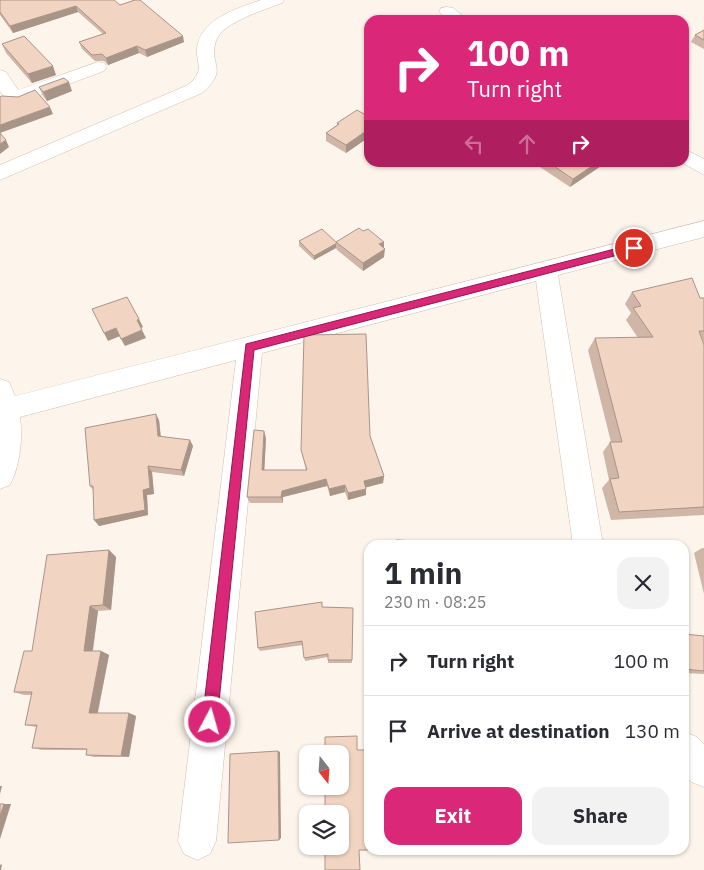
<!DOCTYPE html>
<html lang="en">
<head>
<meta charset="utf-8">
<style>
  body { margin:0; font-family:"IBM Plex Sans",sans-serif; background:#f2f2f3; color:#2b2b33; height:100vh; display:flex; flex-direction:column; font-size:19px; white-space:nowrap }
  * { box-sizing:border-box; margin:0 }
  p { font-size:16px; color:#7c7c81 }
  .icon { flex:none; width:28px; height:28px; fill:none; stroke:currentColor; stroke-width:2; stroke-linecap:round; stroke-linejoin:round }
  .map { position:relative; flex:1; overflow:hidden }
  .side { position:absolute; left:364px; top:540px; width:325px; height:315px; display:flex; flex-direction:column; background:#fff; border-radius:15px; box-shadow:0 1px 4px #0004 }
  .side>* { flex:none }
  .hud { position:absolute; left:364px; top:15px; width:325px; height:152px; border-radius:15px; box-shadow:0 1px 4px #0004; background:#db2777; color:#fff; overflow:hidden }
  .needle { width:32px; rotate:163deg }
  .buttons { position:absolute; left:299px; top:745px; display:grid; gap:10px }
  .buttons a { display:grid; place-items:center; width:50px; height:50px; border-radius:10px; background:#fff; box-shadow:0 1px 4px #0004; font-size:25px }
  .pin { position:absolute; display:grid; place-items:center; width:42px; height:42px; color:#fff; margin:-21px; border:2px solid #fff; border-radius:50%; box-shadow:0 1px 5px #0007 }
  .me { position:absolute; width:55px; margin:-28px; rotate:6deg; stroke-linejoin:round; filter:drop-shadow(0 0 4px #0008) }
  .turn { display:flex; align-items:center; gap:18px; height:105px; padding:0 20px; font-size:22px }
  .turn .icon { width:65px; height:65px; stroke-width:2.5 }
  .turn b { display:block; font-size:35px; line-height:42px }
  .lanes { display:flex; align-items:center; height:48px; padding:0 20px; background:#0003; justify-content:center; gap:25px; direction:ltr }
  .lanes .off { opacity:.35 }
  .round { display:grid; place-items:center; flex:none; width:52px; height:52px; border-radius:15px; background:#f2f2f3 }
  .head { display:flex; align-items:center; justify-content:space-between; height:85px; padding:0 20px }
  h1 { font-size:30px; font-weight:800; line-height:38px }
  .button { display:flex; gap:10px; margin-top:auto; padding:10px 20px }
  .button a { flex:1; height:58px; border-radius:15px; background:#db2777; color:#fff; font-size:20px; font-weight:800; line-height:58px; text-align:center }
  .button a+a { background:#f2f2f3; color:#2b2b33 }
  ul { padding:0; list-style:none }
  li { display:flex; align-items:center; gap:15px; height:70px; padding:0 20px; border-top:1px solid #e1e1e2 }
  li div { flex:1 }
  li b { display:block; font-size:19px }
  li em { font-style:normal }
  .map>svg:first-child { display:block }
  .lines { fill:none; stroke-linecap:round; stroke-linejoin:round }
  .minor-casing { stroke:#d0bdaf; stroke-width:1 }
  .minor { fill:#fff; fill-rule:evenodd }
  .wall { fill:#d0b6a7 }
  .shaded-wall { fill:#a99488 }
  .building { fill:#f2d4c2; stroke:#a99488 }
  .route { fill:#db2777; stroke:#8e194d }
</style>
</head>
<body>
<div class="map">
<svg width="704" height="870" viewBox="0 0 704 870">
  <rect width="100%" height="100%" fill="#fdf5eb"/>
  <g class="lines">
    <defs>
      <path id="minor" d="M261,0H284L282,3C265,10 222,22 216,41C208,65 230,69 202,93L0,180V165L188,85C208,68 193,62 198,43C205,17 239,8 261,0Z
        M447,7L453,8L468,20H448L439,12L441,8Z
        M98,62L104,63L107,67L104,71L21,102H7L0,91V70L6,72L18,90Z
        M684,149L704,159V175L681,162H684Z
        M704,221V237L558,275L603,545H573L536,281L262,353L216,841L210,854L197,860L184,854L178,841L236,360L20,417C23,439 20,465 10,485L0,489V379L9,382L15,396Z
        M684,732L697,737L704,744V787L691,782L684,774Z"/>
    </defs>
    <use href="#minor" class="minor-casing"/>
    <use href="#minor" class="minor"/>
  </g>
  <path class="wall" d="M0,0L120,5L184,42L147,57L139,53L108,65L104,61H95L82,49L79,42L103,34L78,12L13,33L0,15Z
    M704,30V49L691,42L695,35Z
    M2,44L56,75L32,83L6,53Z
    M39,87L72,91L47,101L43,96Z
    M369,117V137L346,153L326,141V133L337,125V123Z
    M542,162H607L570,187L540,167Z
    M363,231L384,242V257L363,271L337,250L336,248L314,260L299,246V241L336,243Z
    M632,292L704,298V342H703L704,345V515L611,520L602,488L609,480L603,452L610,442H611L588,350L595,338H638L626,320L631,313L625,304Z
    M159,420L161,436L193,446L184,476L152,472L154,494L147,495L148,515L99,526L93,490L90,486Z
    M370,436L384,476L383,483L366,487V495L348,500L345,492L330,496L327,486L283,497V503H250L247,497L266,438L264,470H306L301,450Z
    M702,548H704V594L694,553Z
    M109,550L116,557L111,610L98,611L93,651H101L109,655L98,713H129L136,716L129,757H94L86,755L87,750H42L32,748L36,727L25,725L32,695H24L14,692L32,651Z
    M322,607L353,608L352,663H328V657L305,661L303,645L260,651L258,648Z
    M684,634L704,636V674L684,673Z"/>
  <path class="shaded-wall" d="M76,6L78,12L13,33L10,26Z
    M183,36L184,42L147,57L145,50Z
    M137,46L139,53L108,65L106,58Z
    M53,66L56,75L32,83L28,74Z
    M69,82L72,91L47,101L43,92Z
    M50,107L53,114L0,133V125Z
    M369,129V137L346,153V145Z
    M6,140L9,147L0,154V144Z
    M598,162H607L570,187L573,179Z
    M384,242V250L379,244Z
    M336,243V248L314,260V256Z
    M385,249L384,257L363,271V263Z
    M139,319L143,327L141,328L137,320Z
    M116,328L120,336L108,341L104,333Z
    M142,330L146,338L125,346L121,339Z
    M156,414L159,420L161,442L158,436Z
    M264,431L266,438L264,477L262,470Z
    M190,440L193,446L184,476L181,470Z
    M148,466L152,472L154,494L147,495L148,515L99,526L94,520L143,490Z
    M384,476L383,483L364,488V481Z
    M326,479L327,486L283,497V503L281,497L282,491Z
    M345,485V492L330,496L329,489Z
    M366,489V495L348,500V493Z
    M109,550L116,557L111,610L103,605Z
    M90,606L98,611L92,655L84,651Z
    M101,651L109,655L97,715L89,713Z
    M129,713L136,716L129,757L121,756Z
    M278,751L280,752L281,838L279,840Z
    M0,786H2L0,794Z
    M4,804H11L0,839V816Z
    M2,864L1,870H0V865Z"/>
  <path class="building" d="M0,0H114L120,5L135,0H140L183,36L145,50L137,46L106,58L102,54L92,55L79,42L106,33L76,6L10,26L0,12Z
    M704,30V40L695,35Z
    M24,36L53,66L28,74L2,44Z
    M64,78L69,82L43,92L39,87Z
    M35,90L50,107L0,125V97L2,96L18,97Z
    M357,110L369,117V129L346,145L326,133L339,124L337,123Z
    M0,133L6,140L0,144Z
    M548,162H598L573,179Z
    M359,228L363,231L368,229L384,242L379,244L385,249L363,263L336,242Z
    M322,229L337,243L314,256L299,241Z
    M692,278L700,298H704V331H699L704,345V507L619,512L610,479L619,478L610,442H622L595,338L653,337L633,308L641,306L632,292Z
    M127,297L139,319L137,320L142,330L121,339L116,328L104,333L92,309Z
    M366,334L370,436L384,476L364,481L366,489L348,493L345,485L329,489L326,479L282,491L281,497H247L254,430L264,431L262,470H307L301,450L304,335Z
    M156,414L158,436L190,440L181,470L148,466L150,488L143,490L145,510L94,520L93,486H90L85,428Z
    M396,540L437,542V545H396Z
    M109,550L103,605L90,606L84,651H101L89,713H129L121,756L86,755L87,749L32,748L37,725H25L32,692H14L24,651H32L47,555Z
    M322,602V607L353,608L352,660H328V654L304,658L302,641L258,648L255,612Z
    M684,634L704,636V671L684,669Z
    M357,736V750H369V850H359L360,870H325V846H340V814H325V786H340V754H325V737Z
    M278,751L279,840L228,843L230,754Z
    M0,804H4L0,816Z"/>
  <path class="route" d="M634,244L639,248L637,250L254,350L217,722L215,728L210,730L205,728L202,722L246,344Z"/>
</svg>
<div class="buttons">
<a><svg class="needle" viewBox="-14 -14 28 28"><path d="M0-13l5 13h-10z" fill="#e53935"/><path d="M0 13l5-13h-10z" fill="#7c7c81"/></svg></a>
<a><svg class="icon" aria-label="layers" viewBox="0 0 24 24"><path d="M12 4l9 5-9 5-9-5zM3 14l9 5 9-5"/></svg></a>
</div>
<div class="pin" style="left:634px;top:248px;background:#d93025"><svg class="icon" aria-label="arrive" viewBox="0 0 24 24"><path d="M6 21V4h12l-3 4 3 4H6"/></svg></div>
<svg class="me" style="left:210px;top:722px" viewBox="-20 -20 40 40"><circle r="17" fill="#db2777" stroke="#fff" stroke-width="3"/><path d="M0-11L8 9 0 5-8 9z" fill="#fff"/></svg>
<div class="hud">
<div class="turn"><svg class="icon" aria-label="right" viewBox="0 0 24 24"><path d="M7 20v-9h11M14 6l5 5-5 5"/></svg><div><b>100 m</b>Turn right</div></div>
<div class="lanes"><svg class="icon off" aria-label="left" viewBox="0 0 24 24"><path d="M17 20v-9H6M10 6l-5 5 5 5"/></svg><svg class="icon off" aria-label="ahead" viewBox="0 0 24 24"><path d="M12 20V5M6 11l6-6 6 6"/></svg><svg class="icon" aria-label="right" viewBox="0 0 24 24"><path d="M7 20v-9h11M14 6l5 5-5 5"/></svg></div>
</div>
<section class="side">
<div class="head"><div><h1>1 min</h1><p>230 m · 08:25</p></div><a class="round"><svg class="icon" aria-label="close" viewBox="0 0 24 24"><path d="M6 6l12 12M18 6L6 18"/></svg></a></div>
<ul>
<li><svg class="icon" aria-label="right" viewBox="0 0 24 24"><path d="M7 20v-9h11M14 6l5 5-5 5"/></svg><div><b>Turn right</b></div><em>100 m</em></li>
<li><svg class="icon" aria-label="arrive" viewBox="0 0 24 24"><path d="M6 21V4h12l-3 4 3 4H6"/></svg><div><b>Arrive at destination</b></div><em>130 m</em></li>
</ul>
<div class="button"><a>Exit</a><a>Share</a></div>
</section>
</div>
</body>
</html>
